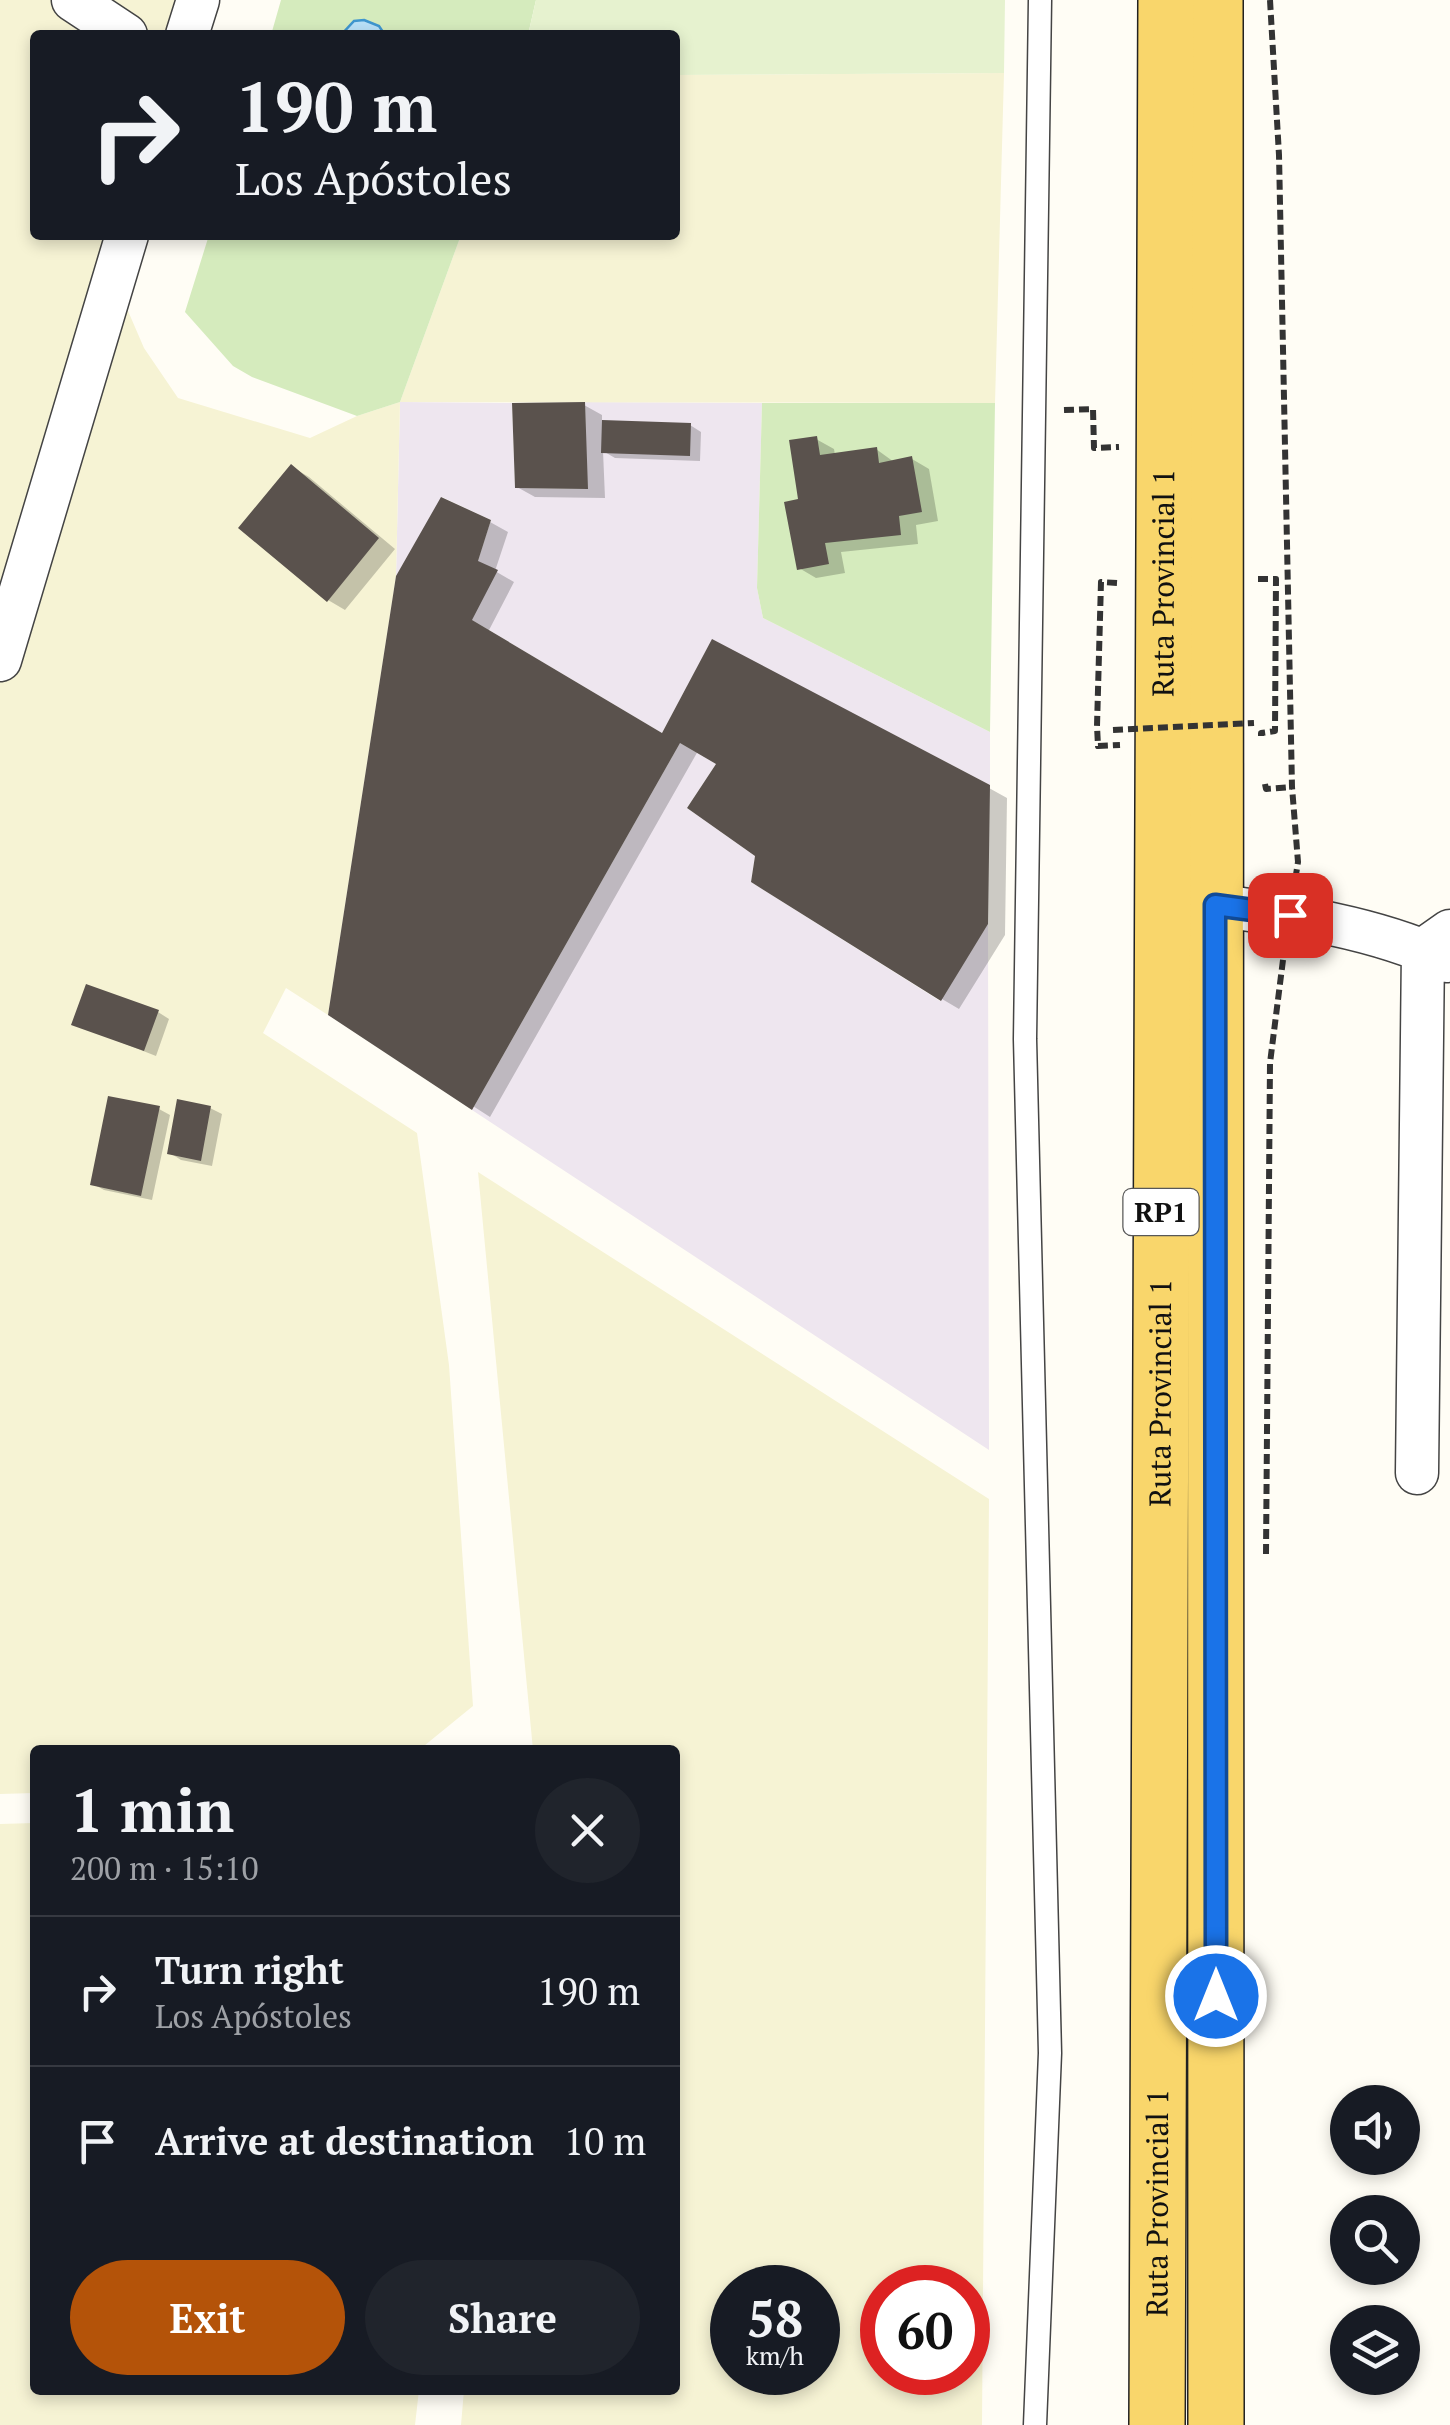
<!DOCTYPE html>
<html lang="en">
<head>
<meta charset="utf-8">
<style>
  body { margin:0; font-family:"PT Serif",serif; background:#20242c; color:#f1f3f6; height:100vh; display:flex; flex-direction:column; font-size:38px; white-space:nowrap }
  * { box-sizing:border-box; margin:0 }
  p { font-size:32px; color:#9ea1a6 }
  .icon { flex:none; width:55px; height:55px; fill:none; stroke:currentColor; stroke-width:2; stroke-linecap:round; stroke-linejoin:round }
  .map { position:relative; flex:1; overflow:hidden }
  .sheet { position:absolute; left:30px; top:1745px; width:650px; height:650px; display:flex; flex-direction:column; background:#171b24; border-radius:10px; box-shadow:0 5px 15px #0003 }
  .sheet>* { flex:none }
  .banner { position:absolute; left:30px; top:30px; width:650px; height:210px; border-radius:10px; box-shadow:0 5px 15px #0003; background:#171b24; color:#f1f3f6; overflow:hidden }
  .fabs { position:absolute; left:1330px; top:2085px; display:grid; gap:20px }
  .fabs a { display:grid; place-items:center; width:90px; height:90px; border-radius:50%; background:#171b24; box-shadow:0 5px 15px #0003; font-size:50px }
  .speed { position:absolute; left:710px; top:2265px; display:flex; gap:20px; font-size:50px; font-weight:700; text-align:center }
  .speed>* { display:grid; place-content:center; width:130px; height:130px; border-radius:50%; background:#171b24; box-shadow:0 5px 15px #0003; line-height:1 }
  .speed small { font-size:25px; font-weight:400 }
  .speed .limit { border:15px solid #d22; background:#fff; color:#111 }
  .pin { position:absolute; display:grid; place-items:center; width:85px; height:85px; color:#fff; margin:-42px; border-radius:20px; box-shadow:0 5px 15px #0006 }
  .me { position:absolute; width:110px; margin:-55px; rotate:0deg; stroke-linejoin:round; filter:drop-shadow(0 0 8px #0008) }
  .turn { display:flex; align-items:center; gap:35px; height:210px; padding:0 40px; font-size:45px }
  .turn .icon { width:130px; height:130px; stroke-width:2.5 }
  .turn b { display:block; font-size:70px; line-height:85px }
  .round { display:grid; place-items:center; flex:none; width:105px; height:105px; border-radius:52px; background:#20242c }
  .overview { display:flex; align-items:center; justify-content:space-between; height:170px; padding:0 40px }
  h1 { font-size:60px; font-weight:700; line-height:75px }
  .primary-button { display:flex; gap:20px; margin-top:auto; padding:20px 40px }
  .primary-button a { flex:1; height:115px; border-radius:60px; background:#b45309; color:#fff; font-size:40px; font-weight:700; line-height:115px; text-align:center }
  .primary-button a+a { background:#20242c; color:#f1f3f6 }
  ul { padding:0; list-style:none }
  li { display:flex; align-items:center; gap:30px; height:150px; padding:0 40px; border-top:2px solid #363941 }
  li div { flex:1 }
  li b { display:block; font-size:38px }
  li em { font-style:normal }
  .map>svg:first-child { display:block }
  .industrial { fill:#eee6ef }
  .farmland { fill:#f6f3d4; fill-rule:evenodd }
  .green { fill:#d5ebbd }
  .pitch { fill:#e6f2cf }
  .water { fill:#b9e0f7; stroke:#3f96cf; stroke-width:2.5 }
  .shadow { fill:#0003 }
  .building { fill:#5a524d }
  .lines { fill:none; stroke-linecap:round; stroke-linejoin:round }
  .service-casing { stroke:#444; stroke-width:25 }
  .minor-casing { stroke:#444; stroke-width:45 }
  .primary-casing { stroke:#222; stroke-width:58 }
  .path { stroke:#333; stroke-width:6; stroke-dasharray:10 5; stroke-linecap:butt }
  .service { stroke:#fff; stroke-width:22 }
  .minor { stroke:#fff; stroke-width:42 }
  .primary { stroke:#f9d66b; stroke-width:55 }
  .path-bridge { stroke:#333; stroke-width:6; stroke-dasharray:10 5; stroke-linecap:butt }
  .route-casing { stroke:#114b97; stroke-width:25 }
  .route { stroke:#1a73e8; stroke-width:18 }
  .labels { text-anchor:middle; stroke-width:10; stroke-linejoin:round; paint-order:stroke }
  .shield { fill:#fff; stroke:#585858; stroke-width:2.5 }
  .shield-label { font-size:28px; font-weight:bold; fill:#111 }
  .street-label { font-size:30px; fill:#111; stroke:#fff }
</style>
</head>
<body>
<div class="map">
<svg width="1450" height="2425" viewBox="0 0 1450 2425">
  <rect width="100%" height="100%" fill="#fffdf5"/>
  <path class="industrial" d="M400,402L512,403L515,488L587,489L585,402L762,403L757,588L763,618L990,732V785L712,640L662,733L472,620L478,561L491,520L442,497L396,576Z
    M680,743L716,764L687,808L755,856L751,882L940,1001L988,924L989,1450L472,1110Z"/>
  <path class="farmland" d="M0,0H203L193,35H35V235H138L122,297L144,348L178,398L310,438L357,416L400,402L461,235H675V75L1004,73L995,403L400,402L396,576L328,1015L286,988L263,1033L417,1133L449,1365L473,1706L419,1750H35V1793L0,1794Z
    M478,1172L989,1499L982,2425H461L464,2390H675V1750H533ZM732,2288H818V2372H732ZM882,2288H968V2372H882Z
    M35,1823V2390H419L415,2425H0V1824Z"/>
  <path class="green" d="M281,0H536L528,35H271Z
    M209,235H461L400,402L357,416L252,377L233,366L185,312Z
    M762,403H995L990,732L763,618L757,588Z"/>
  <path class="pitch" d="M536,0H1005L1004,73L675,75V35H528Z"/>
  <path class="water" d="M364,20L379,26L385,35H341L354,21Z"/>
  <path class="shadow" d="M584,405L602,415V422L690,425L701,432L700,461L615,458L603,451L605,498L535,497L517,487Z
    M816,439L834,449L835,455L876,449L894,462L912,459L929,469L938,521L916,525L918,544L841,552L845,573L816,578L799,568L801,501Z
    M292,467L309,477L395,549L345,610L328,600Z
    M490,522L508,532L495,571L514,582L488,632L663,736L989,788L1007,798L1005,935L959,1009L942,999L758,855L720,763L698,751L490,1117L330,1014Z
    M158,1012L169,1019L156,1056L74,1024Z
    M210,1108L222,1114L212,1166L181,1160L170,1153Z
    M159,1109L170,1115L152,1200L104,1190L93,1184Z"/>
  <path class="building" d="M585,402L588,489L515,488L512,403Z
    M602,420L691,423L690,456L601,453Z
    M817,436L820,455L877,447L879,463L912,456L922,512L899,516L901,535L825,543L829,564L797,570L784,502L798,499L789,440Z
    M291,464L379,538L327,602L238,528Z
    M441,497L491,520L478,561L498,570L472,620L662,733L712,639L990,785L988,924L941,1001L751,882L755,856L687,808L716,764L680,743L472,1110L328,1015L396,576Z
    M86,984L159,1010L144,1051L71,1025Z
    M108,1096L160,1106L141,1196L90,1185Z
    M177,1099L211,1106L201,1161L167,1154Z"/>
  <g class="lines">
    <defs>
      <path id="service" d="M1035,2425L1050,2053L1025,1039L1040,0"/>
      <path id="minor" d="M73,0L126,35
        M187,35L198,0
        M0,660L127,235
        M1215,905C1294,916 1374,927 1447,961
        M1417,1473L1423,950L1450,931"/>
      <g id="primary">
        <path d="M1215,0L1216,2425"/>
        <path id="s1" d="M1157,2425L1166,0"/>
      </g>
    </defs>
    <use href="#service" class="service-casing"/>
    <use href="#minor" class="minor-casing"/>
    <use href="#primary" class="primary-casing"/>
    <path class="path" d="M1270,0L1279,155L1292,787L1298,862L1295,881
      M1064,410L1093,409L1094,448L1119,447
      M1258,579H1276L1275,731L1261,733V736
      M1117,583L1101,582L1097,726L1098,746L1120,745
      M1265,784L1266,789L1292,787
      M1266,1554L1270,1063L1284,952"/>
    <use href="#service" class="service"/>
    <use href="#minor" class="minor"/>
    <use href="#primary" class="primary"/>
    <path class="path-bridge" d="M1113,730L1254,723"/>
  </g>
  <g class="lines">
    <defs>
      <path id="route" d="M1216,1996L1215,905L1290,915"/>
    </defs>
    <use href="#route" class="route-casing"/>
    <use href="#route" class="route"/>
  </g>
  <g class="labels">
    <rect class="shield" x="1123.5" y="1189" width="75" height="46" rx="8"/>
    <g class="shield-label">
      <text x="1161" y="1222">RP1</text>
    </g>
    <g class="street-label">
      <text dy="10" stroke="none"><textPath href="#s1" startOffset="1842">Ruta Provincial 1</textPath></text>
      <text dy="10" stroke="none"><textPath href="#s1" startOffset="1032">Ruta Provincial 1</textPath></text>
      <text dy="10" stroke="none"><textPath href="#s1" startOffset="222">Ruta Provincial 1</textPath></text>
    </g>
  </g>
</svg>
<div class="fabs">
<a><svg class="icon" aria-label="sound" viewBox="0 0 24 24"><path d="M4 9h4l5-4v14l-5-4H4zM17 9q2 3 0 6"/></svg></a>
<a><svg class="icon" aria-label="search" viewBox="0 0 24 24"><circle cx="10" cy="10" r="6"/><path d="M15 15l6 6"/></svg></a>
<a><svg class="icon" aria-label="layers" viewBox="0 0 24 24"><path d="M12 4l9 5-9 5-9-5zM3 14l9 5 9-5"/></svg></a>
</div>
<div class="speed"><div>58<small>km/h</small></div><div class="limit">60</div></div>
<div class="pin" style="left:1290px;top:915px;background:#d93025"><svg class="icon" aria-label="arrive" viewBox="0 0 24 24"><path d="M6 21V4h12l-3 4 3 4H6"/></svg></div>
<svg class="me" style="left:1216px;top:1996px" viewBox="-20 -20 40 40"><circle r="17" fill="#1a73e8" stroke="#fff" stroke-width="3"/><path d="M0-11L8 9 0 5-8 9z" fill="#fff"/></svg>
<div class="banner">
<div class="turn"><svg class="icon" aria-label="right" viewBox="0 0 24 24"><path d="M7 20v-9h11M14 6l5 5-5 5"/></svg><div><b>190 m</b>Los Apóstoles</div></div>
</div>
<section class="sheet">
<div class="overview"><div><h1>1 min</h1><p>200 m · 15:10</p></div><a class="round"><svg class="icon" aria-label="close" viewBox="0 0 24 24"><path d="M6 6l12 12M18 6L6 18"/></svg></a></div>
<ul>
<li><svg class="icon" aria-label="right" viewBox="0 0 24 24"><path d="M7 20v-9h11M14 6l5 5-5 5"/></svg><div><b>Turn right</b><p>Los Apóstoles</p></div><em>190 m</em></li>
<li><svg class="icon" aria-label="arrive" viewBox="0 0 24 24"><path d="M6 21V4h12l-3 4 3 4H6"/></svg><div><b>Arrive at destination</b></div><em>10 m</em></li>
</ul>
<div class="primary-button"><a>Exit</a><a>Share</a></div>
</section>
</div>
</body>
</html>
